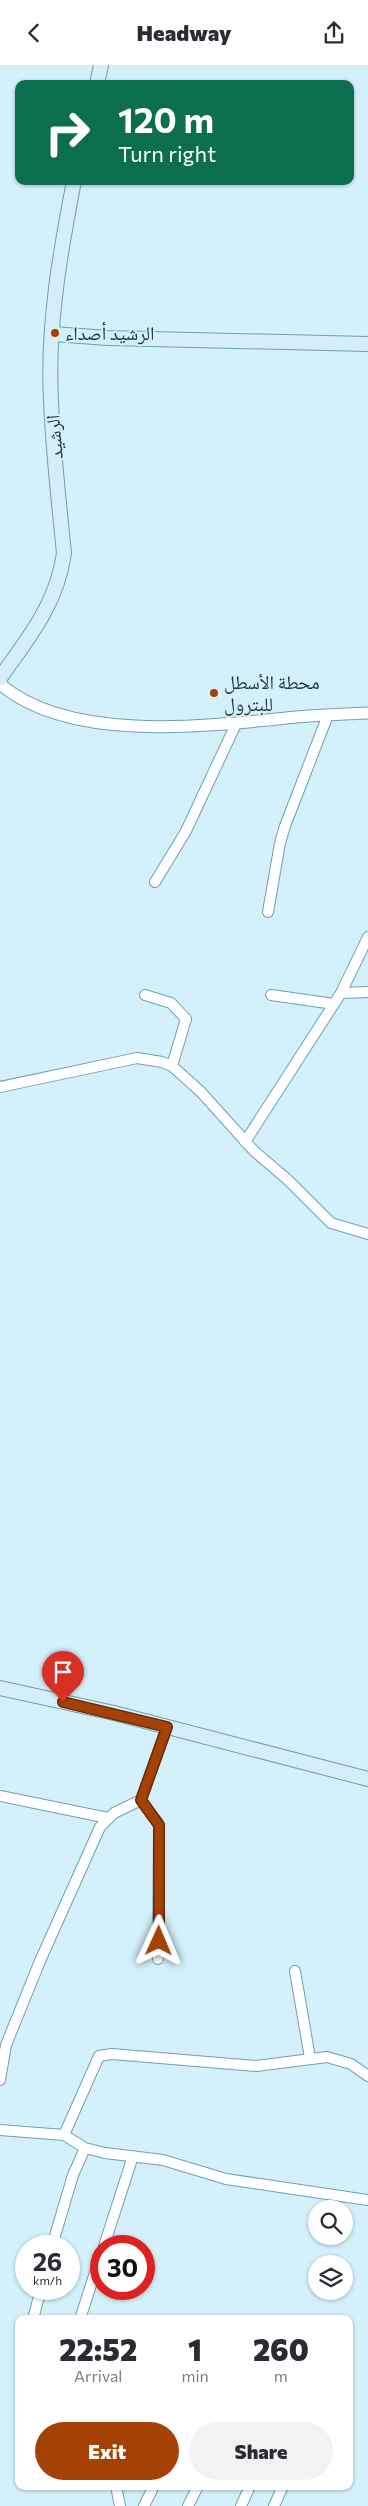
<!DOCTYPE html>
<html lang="en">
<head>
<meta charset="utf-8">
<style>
  body { margin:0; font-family:Commissioner,"Noto Naskh Arabic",sans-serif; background:#f2f2f3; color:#2b2b33; height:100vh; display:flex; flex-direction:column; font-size:19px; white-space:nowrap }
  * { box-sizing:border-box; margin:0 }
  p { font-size:16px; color:#7c7c81 }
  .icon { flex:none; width:28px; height:28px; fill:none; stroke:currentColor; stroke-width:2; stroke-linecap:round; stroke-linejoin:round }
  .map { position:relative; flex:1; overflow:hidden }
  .side { position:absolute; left:15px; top:2250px; width:338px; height:175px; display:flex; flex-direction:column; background:#fff; border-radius:10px; box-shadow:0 1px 4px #0004 }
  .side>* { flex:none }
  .hud { position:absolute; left:15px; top:15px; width:339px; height:105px; border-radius:10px; box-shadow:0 1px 4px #0004; background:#0b6e4f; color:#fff; overflow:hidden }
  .fabs { position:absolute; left:308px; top:2135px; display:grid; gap:10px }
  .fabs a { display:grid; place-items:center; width:45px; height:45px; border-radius:50%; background:#fff; box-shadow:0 1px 4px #0004; font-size:25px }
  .speed { position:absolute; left:15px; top:2170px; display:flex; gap:10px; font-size:25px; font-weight:700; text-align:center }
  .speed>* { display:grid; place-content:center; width:65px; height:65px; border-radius:50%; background:#fff; box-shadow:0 1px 4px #0004; line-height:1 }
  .speed small { font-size:12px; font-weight:400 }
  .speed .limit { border:8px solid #d22; background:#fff; color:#111 }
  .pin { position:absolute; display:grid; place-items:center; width:42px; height:42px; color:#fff; margin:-51px -21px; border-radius:50% 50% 50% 0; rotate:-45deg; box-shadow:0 0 5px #0007 }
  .pin .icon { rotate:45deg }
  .me { position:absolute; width:55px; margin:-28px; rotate:1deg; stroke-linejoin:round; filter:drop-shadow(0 0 4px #0008) }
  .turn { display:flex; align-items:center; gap:18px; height:105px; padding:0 20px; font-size:22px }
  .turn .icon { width:65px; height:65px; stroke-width:2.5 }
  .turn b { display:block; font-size:35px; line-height:42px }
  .eta { display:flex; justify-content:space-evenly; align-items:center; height:85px; text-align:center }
  .eta b { font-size:30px; font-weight:800; line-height:35px }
  .primary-button { display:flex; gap:10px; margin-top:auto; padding:10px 20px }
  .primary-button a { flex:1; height:58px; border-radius:30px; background:#a44105; color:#fff; font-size:20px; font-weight:800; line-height:58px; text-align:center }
  .primary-button a+a { background:#f2f2f3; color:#2b2b33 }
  header { display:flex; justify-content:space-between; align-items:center; height:65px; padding:0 20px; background:#fff; font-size:22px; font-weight:800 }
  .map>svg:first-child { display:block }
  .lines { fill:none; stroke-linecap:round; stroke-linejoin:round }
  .minor-casing { stroke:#719fb1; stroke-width:12 }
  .tertiary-casing { stroke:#719fb1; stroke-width:13 }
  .secondary-casing { stroke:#719fb1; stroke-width:16 }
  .minor { stroke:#fff; stroke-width:10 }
  .tertiary { stroke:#fff; stroke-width:11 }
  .secondary { stroke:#d6eef8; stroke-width:14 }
  .route-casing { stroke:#6b2a03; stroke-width:12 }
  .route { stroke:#a44105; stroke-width:9 }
  .poi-dot { fill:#a44105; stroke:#d3f0fb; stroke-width:2 }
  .labels { text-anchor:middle; stroke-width:4; stroke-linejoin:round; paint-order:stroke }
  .poi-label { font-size:19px; fill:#22353d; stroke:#d3f0fb; text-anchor:start }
  .street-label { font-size:19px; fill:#22353d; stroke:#d3f0fb }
</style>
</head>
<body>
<header><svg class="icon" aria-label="back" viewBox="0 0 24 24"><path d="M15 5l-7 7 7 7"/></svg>Headway<svg class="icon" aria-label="share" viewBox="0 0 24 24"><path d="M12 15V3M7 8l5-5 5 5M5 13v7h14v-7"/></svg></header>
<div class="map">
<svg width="368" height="2441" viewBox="0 0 368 2441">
  <rect width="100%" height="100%" fill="#d3f0fb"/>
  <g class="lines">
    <defs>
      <path id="minor" d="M155,817L186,766L236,659
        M268,847L280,778L285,761L328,650
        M341,928L368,927
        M145,930L171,938L186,954L172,1001
        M271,930L334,939
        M0,1022L137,993L162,997L172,1001L201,1027L254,1086L288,1115L331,1158L368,1169
        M245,1077L341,928L368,872
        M0,1731L108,1753
        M141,1735L159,1760L158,1894
        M295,1906L310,1993
        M0,2015L6,1980L40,1896L100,1762L114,1748L141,1735L167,1662
        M0,2065L64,2070L99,1991L112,1989L256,2001L327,1992L351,1999L368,2011
        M64,2070L85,2083L105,2088L163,2095L226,2114L368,2135
        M52,2181L73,2110L85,2083
        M104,2181L133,2091
        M33,2254L41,2224
        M80,2254L101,2189
        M116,2421L120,2441
        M144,2441L154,2421
        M188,2441L198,2421
        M241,2441L250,2421
        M274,2441L283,2421"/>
      <path id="tertiary" d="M0,619C70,679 210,661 296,652C320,650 344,649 368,648"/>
      <path id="secondary" d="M97,19L101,0
        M53,269L108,273L368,279
        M0,613C29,572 57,539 64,488C59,437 53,387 51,336C47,262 60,188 74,116
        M0,1623L114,1648L368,1714"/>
    </defs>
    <use href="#minor" class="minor-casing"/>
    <use href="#tertiary" class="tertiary-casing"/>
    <use href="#secondary" class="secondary-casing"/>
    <use href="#minor" class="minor"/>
    <use href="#tertiary" class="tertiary"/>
    <use href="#secondary" class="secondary"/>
  </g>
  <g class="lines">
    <defs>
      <path id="route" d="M63,1637L167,1662L141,1735L159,1760V1876"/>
    </defs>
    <use href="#route" class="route-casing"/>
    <use href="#route" class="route"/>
  </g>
  <g class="poi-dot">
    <circle cx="55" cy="268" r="5"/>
    <circle cx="214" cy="628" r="5"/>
  </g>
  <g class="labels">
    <g class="poi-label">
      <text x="65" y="275">الرشيد أصداء</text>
      <text x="224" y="624">محطة الأسطل<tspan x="224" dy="22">للبترول</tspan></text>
    </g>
    <g class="street-label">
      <text transform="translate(54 372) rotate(-95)" y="7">الرشيد</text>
    </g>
  </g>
</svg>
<div class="fabs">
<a><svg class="icon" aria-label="search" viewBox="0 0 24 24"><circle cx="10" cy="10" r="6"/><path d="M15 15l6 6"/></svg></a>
<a><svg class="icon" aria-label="layers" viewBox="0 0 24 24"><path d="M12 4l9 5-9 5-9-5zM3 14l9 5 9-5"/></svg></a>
</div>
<div class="speed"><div>26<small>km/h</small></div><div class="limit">30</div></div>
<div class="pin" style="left:63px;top:1637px;background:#d93025"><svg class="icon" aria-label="arrive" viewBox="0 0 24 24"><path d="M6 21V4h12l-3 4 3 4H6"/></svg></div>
<svg class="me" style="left:159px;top:1876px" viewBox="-20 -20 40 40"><path d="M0-17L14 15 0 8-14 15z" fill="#a44105" stroke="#fff" stroke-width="4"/></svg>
<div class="hud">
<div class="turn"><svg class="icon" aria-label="right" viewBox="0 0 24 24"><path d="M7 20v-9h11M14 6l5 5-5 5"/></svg><div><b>120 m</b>Turn right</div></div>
</div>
<section class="side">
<div class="eta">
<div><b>22:52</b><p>Arrival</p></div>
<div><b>1</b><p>min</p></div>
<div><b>260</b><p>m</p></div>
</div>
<div class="primary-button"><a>Exit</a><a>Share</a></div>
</section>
</div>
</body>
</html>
